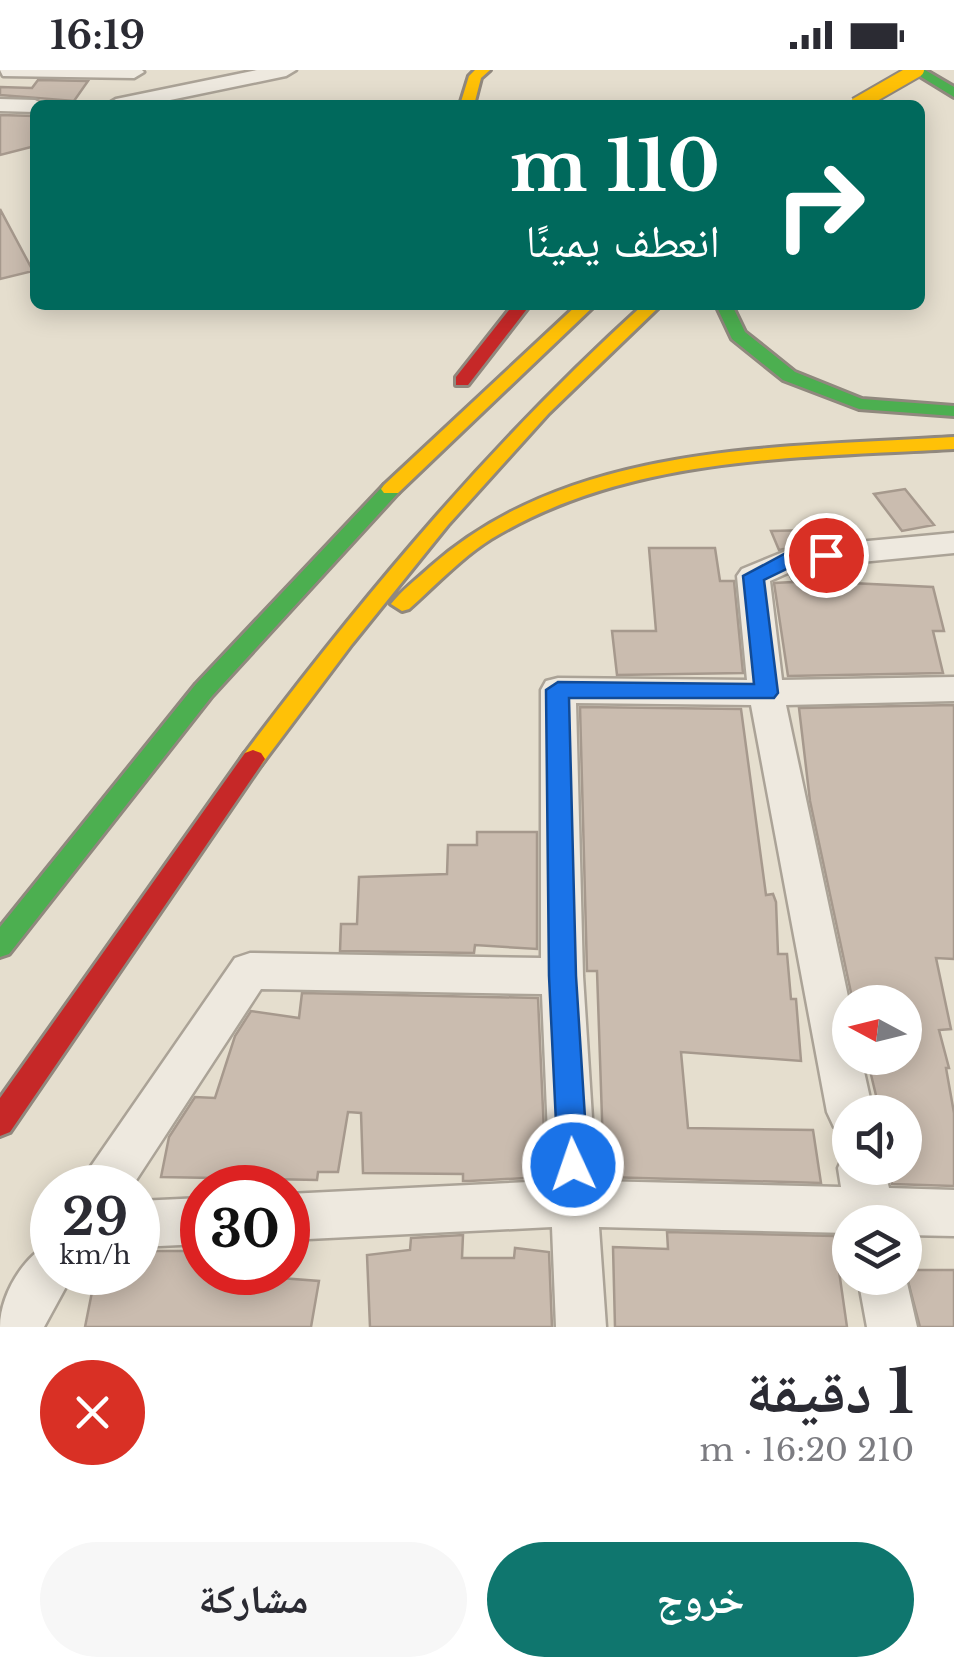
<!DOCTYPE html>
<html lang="ar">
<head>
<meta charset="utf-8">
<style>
  body { margin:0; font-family:"Libre Baskerville","Noto Naskh Arabic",serif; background:#f7f7f7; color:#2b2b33; direction:rtl; height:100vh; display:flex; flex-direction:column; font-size:38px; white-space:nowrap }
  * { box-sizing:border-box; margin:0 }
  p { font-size:32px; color:#7c7c81 }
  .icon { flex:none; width:55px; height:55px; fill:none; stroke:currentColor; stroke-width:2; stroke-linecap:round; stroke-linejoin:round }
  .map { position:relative; height:1257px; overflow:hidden; direction:ltr }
  .side { display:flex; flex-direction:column; background:#fff; flex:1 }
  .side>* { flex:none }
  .banner { position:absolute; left:30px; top:30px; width:895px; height:210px; border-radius:15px; box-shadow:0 5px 25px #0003; direction:rtl; background:#00695c; color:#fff; overflow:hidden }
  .needle { width:65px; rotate:277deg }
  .fabs { position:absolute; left:832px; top:915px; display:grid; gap:20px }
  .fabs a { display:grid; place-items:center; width:90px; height:90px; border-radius:50%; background:#fff; box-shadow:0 5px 25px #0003; font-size:50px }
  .speed { position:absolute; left:30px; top:1095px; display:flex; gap:20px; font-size:50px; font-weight:700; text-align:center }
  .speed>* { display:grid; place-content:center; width:130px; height:130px; border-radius:50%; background:#fff; box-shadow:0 5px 25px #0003; line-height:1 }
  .speed small { font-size:25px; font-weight:400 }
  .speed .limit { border:15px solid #d22; background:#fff; color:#111 }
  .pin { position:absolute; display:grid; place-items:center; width:85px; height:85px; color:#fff; margin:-42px; border:5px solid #fff; border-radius:50%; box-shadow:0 2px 10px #0007 }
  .me { position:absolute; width:110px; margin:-55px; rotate:357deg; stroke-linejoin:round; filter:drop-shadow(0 0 8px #0008) }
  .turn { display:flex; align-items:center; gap:35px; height:210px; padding:0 40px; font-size:45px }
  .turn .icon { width:130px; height:130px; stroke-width:2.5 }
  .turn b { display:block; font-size:70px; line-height:85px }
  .round { display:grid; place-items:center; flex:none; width:105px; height:105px; border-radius:52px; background:#f7f7f7 }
  .headline { display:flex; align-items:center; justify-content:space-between; height:170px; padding:0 40px }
  h1 { font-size:60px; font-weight:700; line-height:75px }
  .action { display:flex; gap:20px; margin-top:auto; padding:20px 40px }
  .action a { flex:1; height:115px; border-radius:60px; background:#0f766e; color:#fff; font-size:40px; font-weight:700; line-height:115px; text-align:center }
  .action a+a { background:#f7f7f7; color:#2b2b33 }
  .status { display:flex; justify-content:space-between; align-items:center; height:70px; padding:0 50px; background:#fff; direction:ltr }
  .status svg { height:28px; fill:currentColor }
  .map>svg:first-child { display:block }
  .building { fill:#cabcaf; stroke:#a6998d; stroke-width:2.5 }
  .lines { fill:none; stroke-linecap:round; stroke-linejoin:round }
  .street-casing { stroke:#aba397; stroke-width:5 }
  .fast-casing { stroke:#90887e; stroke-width:6 }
  .slow-casing { stroke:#90887e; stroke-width:6 }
  .jam-casing { stroke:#90887e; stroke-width:6 }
  .street { fill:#eee9df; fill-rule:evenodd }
  .fast { fill:#4caf50; fill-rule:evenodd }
  .slow { fill:#ffc107; fill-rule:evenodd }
  .jam { fill:#c62828; fill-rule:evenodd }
  .slow-bridge-casing { stroke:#90887e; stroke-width:18; stroke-linecap:butt }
  .slow-bridge { stroke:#ffc107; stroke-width:14 }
  .route { fill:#1a73e8; stroke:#114b97; stroke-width:2.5 }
</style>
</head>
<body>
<div class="status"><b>16:19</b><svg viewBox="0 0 49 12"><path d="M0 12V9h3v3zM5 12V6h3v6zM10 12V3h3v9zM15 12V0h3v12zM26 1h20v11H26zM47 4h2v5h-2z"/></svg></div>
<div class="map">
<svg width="954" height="1257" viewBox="0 0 954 1257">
  <rect width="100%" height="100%" fill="#e5dece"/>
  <path class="building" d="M38,10L88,11L74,31L0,25V17L32,18Z
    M0,45L35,46V76L0,85Z
    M0,139L33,201L0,209Z
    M905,419L934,455L902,461L874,424Z
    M813,460L817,472L779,480L771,461Z
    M649,478H715L720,511H734L743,603L617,605L612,561H656Z
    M826,499L830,512L933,517L944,561H933L943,603L788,606L774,513L793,512L790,506L800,502Z
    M954,635V889L936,888L951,959L939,960L949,998H946L954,1043V1116L892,1114L888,1098H905V1042H880L867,988H905V932H853L810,731L799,638Z
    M580,637L741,639L766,825L773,824L776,832L778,884H787L791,929H796L801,991L681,982L688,1058L813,1060L821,1113L604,1107L597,901H587Z
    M477,762H537V879L475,875L474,883L340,881L341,854H357L359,807L447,804L448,775H477Z
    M302,923L538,928L546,1107L469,1111H463V1104L363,1103L361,1043L348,1042L338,1102H318L317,1110L161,1107L169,1067L195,1027L215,1028L235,966L251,941L299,948Z
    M667,1162L834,1166L847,1257H615L613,1177L668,1179Z
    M463,1165L462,1188H514L515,1178L549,1182L552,1257H370L367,1185L410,1180L411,1168Z
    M138,1181H202V1202L319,1211L311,1257H85L96,1202H138Z
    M905,1200H954V1257H920Z"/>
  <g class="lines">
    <defs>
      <path id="street" d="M0,0H142L144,2L134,8L3,6Z
        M257,0H296L286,6L146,35H106L116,29Z
        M0,29L35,30L45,35H35V42L0,41Z
        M954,463V483L799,498L770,511L782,610L954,607V631L786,635L850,936V988H861L873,1042H850V1063L834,1057L827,1042L751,635L576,633L583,906L596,1111L841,1117L838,1098L845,1082L850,1080V1098H884L889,1118L954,1120V1166L905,1165V1152H850V1163L599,1157L606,1257H556L552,1157L288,1170V1124L550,1111L542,924L261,919L131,1118H81L87,1102L235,888L250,883L541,888V620L546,611L558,608L747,610L737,506L742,499L793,478Z
        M202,1128V1174L138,1177V1131Z
        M52,1173V1202H74L44,1257H0C0,1226 23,1185 52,1173Z
        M905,1204L917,1257H867L858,1208H905Z"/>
      <path id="fast" d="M910,0H925L954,17V27Z
        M716,235H732L745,262L795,302L862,329L954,336V346L859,339L783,310L732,269Z
        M391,413L398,415L401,419L398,423L212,626L9,884L0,887V857L196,614L384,415Z"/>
      <path id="slow" d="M475,0H490L481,8L474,35H460L469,6Z
        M577,235H595L398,423H384L381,419L384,415Z
        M643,235H661L549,343L448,455L352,574L261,695H245L241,689L245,683C366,522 494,370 643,235Z
        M954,367V379C797,388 630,385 491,469C461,488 436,515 409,539L402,541L391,534C402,520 417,509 430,497C570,372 778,378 954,367Z"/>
      <path id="jam" d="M513,235H530L468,315H456V307Z
        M253,680L261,683L265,689L261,695L10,1062L0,1066V1028L245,683Z"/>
    </defs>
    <use href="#street" class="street-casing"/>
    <use href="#fast" class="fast-casing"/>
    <use href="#slow" class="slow-casing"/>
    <use href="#jam" class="jam-casing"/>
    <use href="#street" class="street"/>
    <use href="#fast" class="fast"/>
    <use href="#slow" class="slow"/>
    <use href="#jam" class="jam"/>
    <defs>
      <path id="slow-bridge" d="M856,35L917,0"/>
    </defs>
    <use href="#slow-bridge" class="slow-bridge-casing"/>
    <use href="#slow-bridge" class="slow-bridge"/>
  </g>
  <path class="route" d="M826,478L833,480V490L797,494L764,510L778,623L774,628H569L576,906L588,1095L584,1105L573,1110L563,1105L558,1095L549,906L546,620L558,612L754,614L743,506L786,483Z"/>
</svg>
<div class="fabs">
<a><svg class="needle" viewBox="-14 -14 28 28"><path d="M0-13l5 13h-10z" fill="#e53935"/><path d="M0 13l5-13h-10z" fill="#7c7c81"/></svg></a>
<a><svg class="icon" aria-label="sound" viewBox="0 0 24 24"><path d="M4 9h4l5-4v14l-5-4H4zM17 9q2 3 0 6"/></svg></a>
<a><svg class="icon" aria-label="layers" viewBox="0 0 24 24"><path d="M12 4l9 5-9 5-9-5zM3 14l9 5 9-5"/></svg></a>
</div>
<div class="speed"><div>29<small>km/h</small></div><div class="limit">30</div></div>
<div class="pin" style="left:826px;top:485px;background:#d93025"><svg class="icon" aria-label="arrive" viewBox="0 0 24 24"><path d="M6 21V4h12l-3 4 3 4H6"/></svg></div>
<svg class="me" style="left:573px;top:1095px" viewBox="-20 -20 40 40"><circle r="17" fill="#1a73e8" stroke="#fff" stroke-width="3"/><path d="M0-11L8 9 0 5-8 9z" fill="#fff"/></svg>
<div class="banner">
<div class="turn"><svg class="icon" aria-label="right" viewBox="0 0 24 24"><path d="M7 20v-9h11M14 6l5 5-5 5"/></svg><div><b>110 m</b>انعطف يمينًا</div></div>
</div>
</div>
<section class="side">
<div class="headline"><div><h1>1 دقيقة</h1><p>210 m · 16:20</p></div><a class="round" style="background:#d93025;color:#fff"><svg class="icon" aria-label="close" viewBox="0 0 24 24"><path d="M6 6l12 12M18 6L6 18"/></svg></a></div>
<div class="action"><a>خروج</a><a>مشاركة</a></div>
</section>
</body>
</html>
